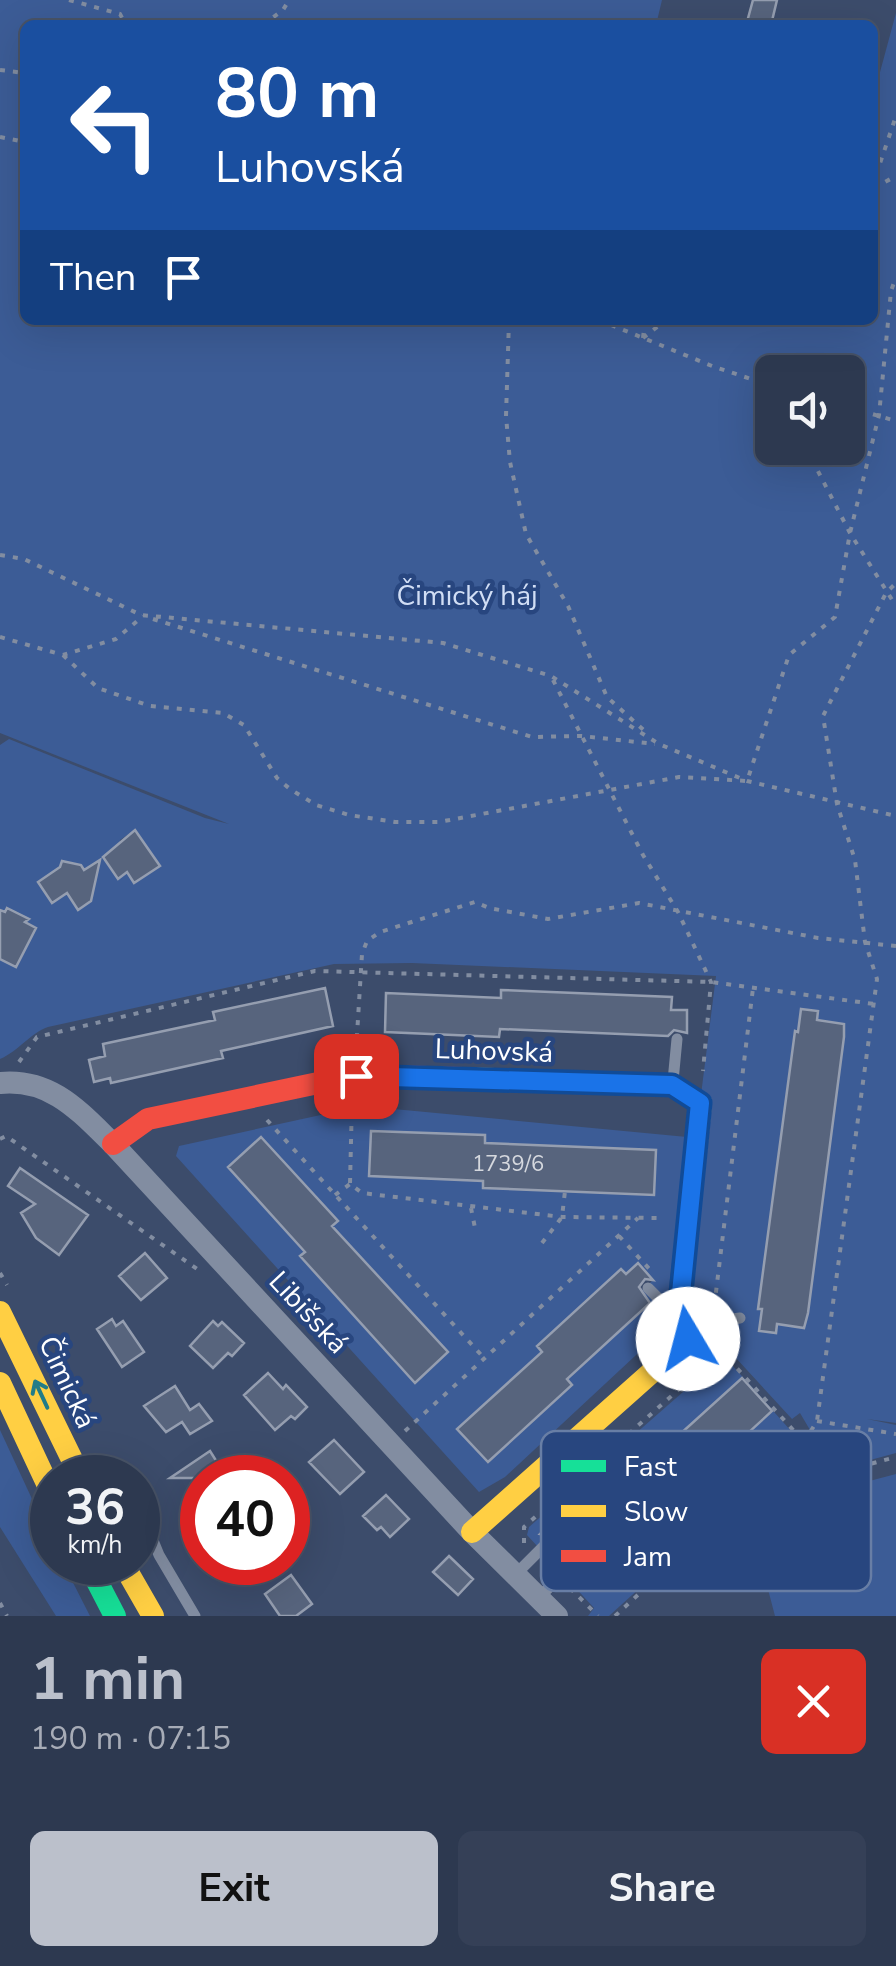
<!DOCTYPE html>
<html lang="en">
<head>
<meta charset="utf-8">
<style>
  body { margin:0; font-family:"Nunito Sans",sans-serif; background:#354057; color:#f1f3f6; height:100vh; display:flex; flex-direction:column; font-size:38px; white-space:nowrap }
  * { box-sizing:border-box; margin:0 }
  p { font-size:32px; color:#a7acb7 }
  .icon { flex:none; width:55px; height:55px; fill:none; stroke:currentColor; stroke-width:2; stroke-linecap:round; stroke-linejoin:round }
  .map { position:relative; height:1616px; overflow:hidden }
  .drawer { display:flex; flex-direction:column; background:#2d3950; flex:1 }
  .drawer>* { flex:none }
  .banner { position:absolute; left:20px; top:20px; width:858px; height:305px; border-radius:15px; box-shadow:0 10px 40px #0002,0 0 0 2px #485367; background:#1a4fa0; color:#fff; overflow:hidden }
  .buttons { position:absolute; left:755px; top:355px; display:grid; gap:20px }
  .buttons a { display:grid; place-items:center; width:110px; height:110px; border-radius:15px; background:#2d3950; box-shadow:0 10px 40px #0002,0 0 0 2px #485367; font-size:50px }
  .speed { position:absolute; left:30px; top:1455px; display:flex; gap:20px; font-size:50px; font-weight:700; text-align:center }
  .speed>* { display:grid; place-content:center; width:130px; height:130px; border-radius:50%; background:#2d3950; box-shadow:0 10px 40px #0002,0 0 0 2px #485367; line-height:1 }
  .speed small { font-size:25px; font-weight:400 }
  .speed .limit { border:15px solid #d22; background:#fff; color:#111 }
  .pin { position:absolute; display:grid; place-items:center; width:85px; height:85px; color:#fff; margin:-42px; border-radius:20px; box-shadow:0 5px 15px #0006 }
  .me { position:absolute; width:110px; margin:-55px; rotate:352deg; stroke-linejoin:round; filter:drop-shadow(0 0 8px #0008) }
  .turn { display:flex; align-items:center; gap:35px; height:210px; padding:0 30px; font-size:45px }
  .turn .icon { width:130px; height:130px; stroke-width:2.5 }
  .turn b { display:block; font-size:70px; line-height:85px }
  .then { display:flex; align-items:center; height:95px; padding:0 30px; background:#0003; gap:20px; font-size:38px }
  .round { display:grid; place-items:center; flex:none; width:105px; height:105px; border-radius:15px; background:#354057 }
  .headline { display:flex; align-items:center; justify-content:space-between; height:170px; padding:0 30px }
  h1 { font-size:60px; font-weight:700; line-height:75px; color:#bbc0cb }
  .primary-button { display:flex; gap:20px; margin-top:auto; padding:20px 30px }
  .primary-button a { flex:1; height:115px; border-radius:15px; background:#bbc0cb; color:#111; font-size:40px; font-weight:700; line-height:115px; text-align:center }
  .primary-button a+a { background:#354057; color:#f1f3f6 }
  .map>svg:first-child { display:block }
  .green { fill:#3c5c96; fill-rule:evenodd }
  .building { fill:#57647d; stroke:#959eb0; stroke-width:2.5 }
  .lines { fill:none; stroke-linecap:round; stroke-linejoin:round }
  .path { stroke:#828da1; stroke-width:4; stroke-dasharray:5 8; stroke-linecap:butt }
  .lane { stroke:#828da1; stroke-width:11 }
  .street { stroke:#828da1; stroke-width:22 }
  .fast { stroke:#16e098; stroke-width:22 }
  .slow { stroke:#ffcf43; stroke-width:22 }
  .jam { stroke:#f24e42; stroke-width:22 }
  .oneway { stroke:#227c88 }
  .route-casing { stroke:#114b97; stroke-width:25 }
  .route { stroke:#1a73e8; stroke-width:18 }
  .labels { text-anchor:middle; stroke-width:9; stroke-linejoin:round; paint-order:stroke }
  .number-label { font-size:22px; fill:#d5d8de }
  .park-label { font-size:28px; fill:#d1def5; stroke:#28467f }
  .street-label { font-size:28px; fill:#fff; stroke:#28467f }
  .key { fill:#28467f; stroke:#687ea5; stroke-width:2.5 }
  .key-label { font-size:28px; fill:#fff }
</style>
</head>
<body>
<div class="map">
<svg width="896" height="1616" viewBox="0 0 896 1616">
  <rect width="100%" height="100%" fill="#3c4c6b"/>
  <path class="green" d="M0,0H662L656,25H25V320H872L873,98L896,13V1423L867,1419L896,1425V1453L742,1495L609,1616H588L594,1608L527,1535L529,1527L724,1356L800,1441L810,1430L800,1413L792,1419L676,1293L716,976L412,963L334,964L48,1027C30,1033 19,1051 0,1059V959L17,967L36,928L8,908L5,912L0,910V745L9,739L205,818L229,824L0,733ZM772,372H848V448H772ZM132,832L138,834L157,862L135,883L127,872L119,878L120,840ZM818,1011L803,1328L777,1324L776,1333L758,1308L794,1032ZM741,1378L772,1412L688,1488L682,1483L599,1560L585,1546L565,1563L540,1534L558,1517L568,1527L652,1451L657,1455Z
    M362,1106L687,1137L664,1329L505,1477L479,1492L176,1156L179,1146ZM371,1132L485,1135V1143L655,1150L654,1194L484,1188L483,1181L369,1176ZM260,1137L337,1221L332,1226L447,1352L415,1382L300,1257L305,1252L228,1167ZM639,1264L653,1280L641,1291L651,1303L567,1379L571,1385L488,1462L458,1429L542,1352L537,1346L621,1270L626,1274Z
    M0,1430L52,1542V1562L63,1563L90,1616H56L0,1527Z
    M896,1474V1616H775L748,1513Z"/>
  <path class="building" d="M753,0H777L771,25L747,22Z
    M135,830L160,866L134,883L127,872L118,879L103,857Z
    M100,860L91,901L78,910L67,893L52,903L38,882L60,867L62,861L81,865L84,870Z
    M7,908L29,919L25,922L36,928L16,967L0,959V910L5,912Z
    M325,988L333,1026L221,1051L223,1058L111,1083L110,1078L94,1082L89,1060L105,1056L103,1044L215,1020L213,1012Z
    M501,990L672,997L671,1010H687V1033L674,1030L668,1036L500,1029L499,1037L385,1032L386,993L501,998Z
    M801,1009L818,1011L817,1020L844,1024V1037L808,1313L804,1328L777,1324L776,1333L759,1331L762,1309H758L795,1031L798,1032Z
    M371,1131L485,1135V1143L656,1150L654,1195L483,1188V1181L369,1176Z
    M261,1137L338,1221L332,1226L448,1352L415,1383L300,1256L305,1252L228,1167Z
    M20,1168L88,1215L59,1255L36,1238L21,1213L35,1204L8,1186Z
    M145,1253L167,1278L141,1300L119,1276Z
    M638,1263L653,1280L645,1279L639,1287L650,1303L567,1379L572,1385L488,1462L457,1429L542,1352L537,1346L621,1269L626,1274Z
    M112,1319L116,1326L123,1321L144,1352L122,1367L97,1329Z
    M213,1321L218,1326L222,1322L244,1343L232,1356L228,1353L213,1368L190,1346Z
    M268,1373L283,1389L286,1385L307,1407L295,1419L291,1416L275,1430L244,1395Z
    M742,1378L772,1411L687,1489L682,1483L598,1561L595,1557L598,1547L588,1541L563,1561L553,1550L554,1537L540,1534L558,1517L568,1527L652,1450L657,1455Z
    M175,1386L190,1410L199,1404L212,1421L190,1434L182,1422L166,1432L144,1406Z
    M334,1440L364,1472L340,1494L309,1462Z
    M210,1451L227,1478H170Z
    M386,1495L409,1519L390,1537L381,1527L377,1530L363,1516Z
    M449,1556L473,1579L458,1595L433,1572Z
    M291,1575L312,1604L296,1616H280L265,1594Z"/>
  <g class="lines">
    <path class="path" d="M69,0L120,14L126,25
      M263,25L283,10L289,0
      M0,70L25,73
      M0,137L25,142
      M872,187L896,116
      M874,188L896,176
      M509,320L506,416L510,462L526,534L568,606L607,697L648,734
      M599,320L712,366L772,386
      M643,338L666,320
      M643,338L645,320
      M848,407L896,421
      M806,448L850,533L896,606
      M0,555L24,559L141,615L443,643L551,676L659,744L747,781L896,816
      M153,619L532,737L582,736L655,744
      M0,637L63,655L116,639L143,616
      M63,655L98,688L150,706L223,713L244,725L277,778L290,789L316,805L349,815L395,822H439L679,777L747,781L789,655L835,617L850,533L879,415L891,291L896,277
      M553,680L643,855L678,912L711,982L703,1071
      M356,1051L362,954L367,941L380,932L475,902L489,908L548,919L639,903L818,938L896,946
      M19,1062L37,1037L315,971L711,982L874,1004
      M352,1100L350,1184L362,1193L562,1217L662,1218
      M267,1120L484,1358
      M0,1139L6,1136L200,1271
      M335,1195L350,1184
      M471,1208L475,1228
      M619,1236L653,1273
      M542,1243L562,1217L565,1191
      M0,1273L7,1285
      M711,1304L715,1300L753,988
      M817,1421L896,1434
      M405,1431L638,1218
      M804,1442L817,1421L877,979L865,942L855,860L837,804L823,716L886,593L896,583
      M746,1497L896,1457
      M44,1517L52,1536
      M524,1543V1527L722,1351
      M570,1588L598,1616
      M0,1603L7,1616
      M615,1616L804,1442L714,1343"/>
    <path class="lane" d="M673,1081L677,1039
      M648,1288L673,1313
      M687,1325L740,1318
      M107,1478L119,1472L126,1478
      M138,1504L159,1555L195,1616
      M515,1575L547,1543
      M538,1598L589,1550"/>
    <path class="street" d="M0,1083C51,1078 79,1111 113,1144L472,1532L557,1616"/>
    <path class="fast" d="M87,1562L115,1616"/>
    <path class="slow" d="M463,1078L673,1085L701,1103L680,1303L689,1339L472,1532
      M0,1312L81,1478
      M0,1383L52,1494
      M122,1562L153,1616"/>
    <path class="jam" d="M113,1144L148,1119L356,1075L463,1078"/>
  </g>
  <defs><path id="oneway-shaft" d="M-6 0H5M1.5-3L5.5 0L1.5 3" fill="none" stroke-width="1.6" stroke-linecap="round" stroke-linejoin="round" transform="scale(2.5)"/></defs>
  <use class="oneway" href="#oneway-shaft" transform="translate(41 1394) rotate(-115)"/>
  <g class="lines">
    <defs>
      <path id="route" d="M356,1076L672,1085L700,1103L680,1303L688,1339"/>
    </defs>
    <use href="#route" class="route-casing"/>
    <use href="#route" class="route"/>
  </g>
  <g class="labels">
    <g class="number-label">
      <text x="508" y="1171">1739/6</text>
    </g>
    <g class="park-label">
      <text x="467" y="605">Čimický háj</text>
    </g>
    <g class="street-label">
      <text transform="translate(494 1050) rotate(2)" y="10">Luhovská</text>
      <text transform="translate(309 1312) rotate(47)" y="10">Libišská</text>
      <text transform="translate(68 1382) rotate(65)" y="10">Čimická</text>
    </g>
  </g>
  <rect x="541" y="1431" width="330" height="160" rx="15" class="key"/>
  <rect x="561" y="1460" width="45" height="12" fill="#16e098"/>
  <rect x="561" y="1505" width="45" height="12" fill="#ffcf43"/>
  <rect x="561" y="1550" width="45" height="12" fill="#f24e42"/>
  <g class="key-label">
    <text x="624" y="1476">Fast</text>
    <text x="624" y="1521">Slow</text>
    <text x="624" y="1566">Jam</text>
  </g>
</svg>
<div class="buttons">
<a><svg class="icon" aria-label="sound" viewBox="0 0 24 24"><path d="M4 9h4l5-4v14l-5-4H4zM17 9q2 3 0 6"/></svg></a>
</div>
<div class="speed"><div>36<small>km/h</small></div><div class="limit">40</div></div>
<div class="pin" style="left:356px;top:1076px;background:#d93025"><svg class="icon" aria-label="arrive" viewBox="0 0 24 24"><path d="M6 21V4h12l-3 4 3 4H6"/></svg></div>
<svg class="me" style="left:688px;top:1339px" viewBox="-20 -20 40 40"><circle r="19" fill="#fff"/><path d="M0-13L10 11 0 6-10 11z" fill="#1a73e8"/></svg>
<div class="banner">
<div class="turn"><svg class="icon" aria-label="left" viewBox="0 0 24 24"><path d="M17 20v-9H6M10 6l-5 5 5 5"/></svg><div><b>80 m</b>Luhovská</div></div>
<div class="then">Then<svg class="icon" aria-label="arrive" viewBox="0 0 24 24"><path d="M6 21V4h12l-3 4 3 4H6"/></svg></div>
</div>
</div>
<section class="drawer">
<div class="headline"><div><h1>1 min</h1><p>190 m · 07:15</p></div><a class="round" style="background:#d93025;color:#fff"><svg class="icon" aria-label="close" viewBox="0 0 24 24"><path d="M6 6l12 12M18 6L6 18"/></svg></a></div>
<div class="primary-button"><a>Exit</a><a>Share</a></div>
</section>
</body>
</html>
